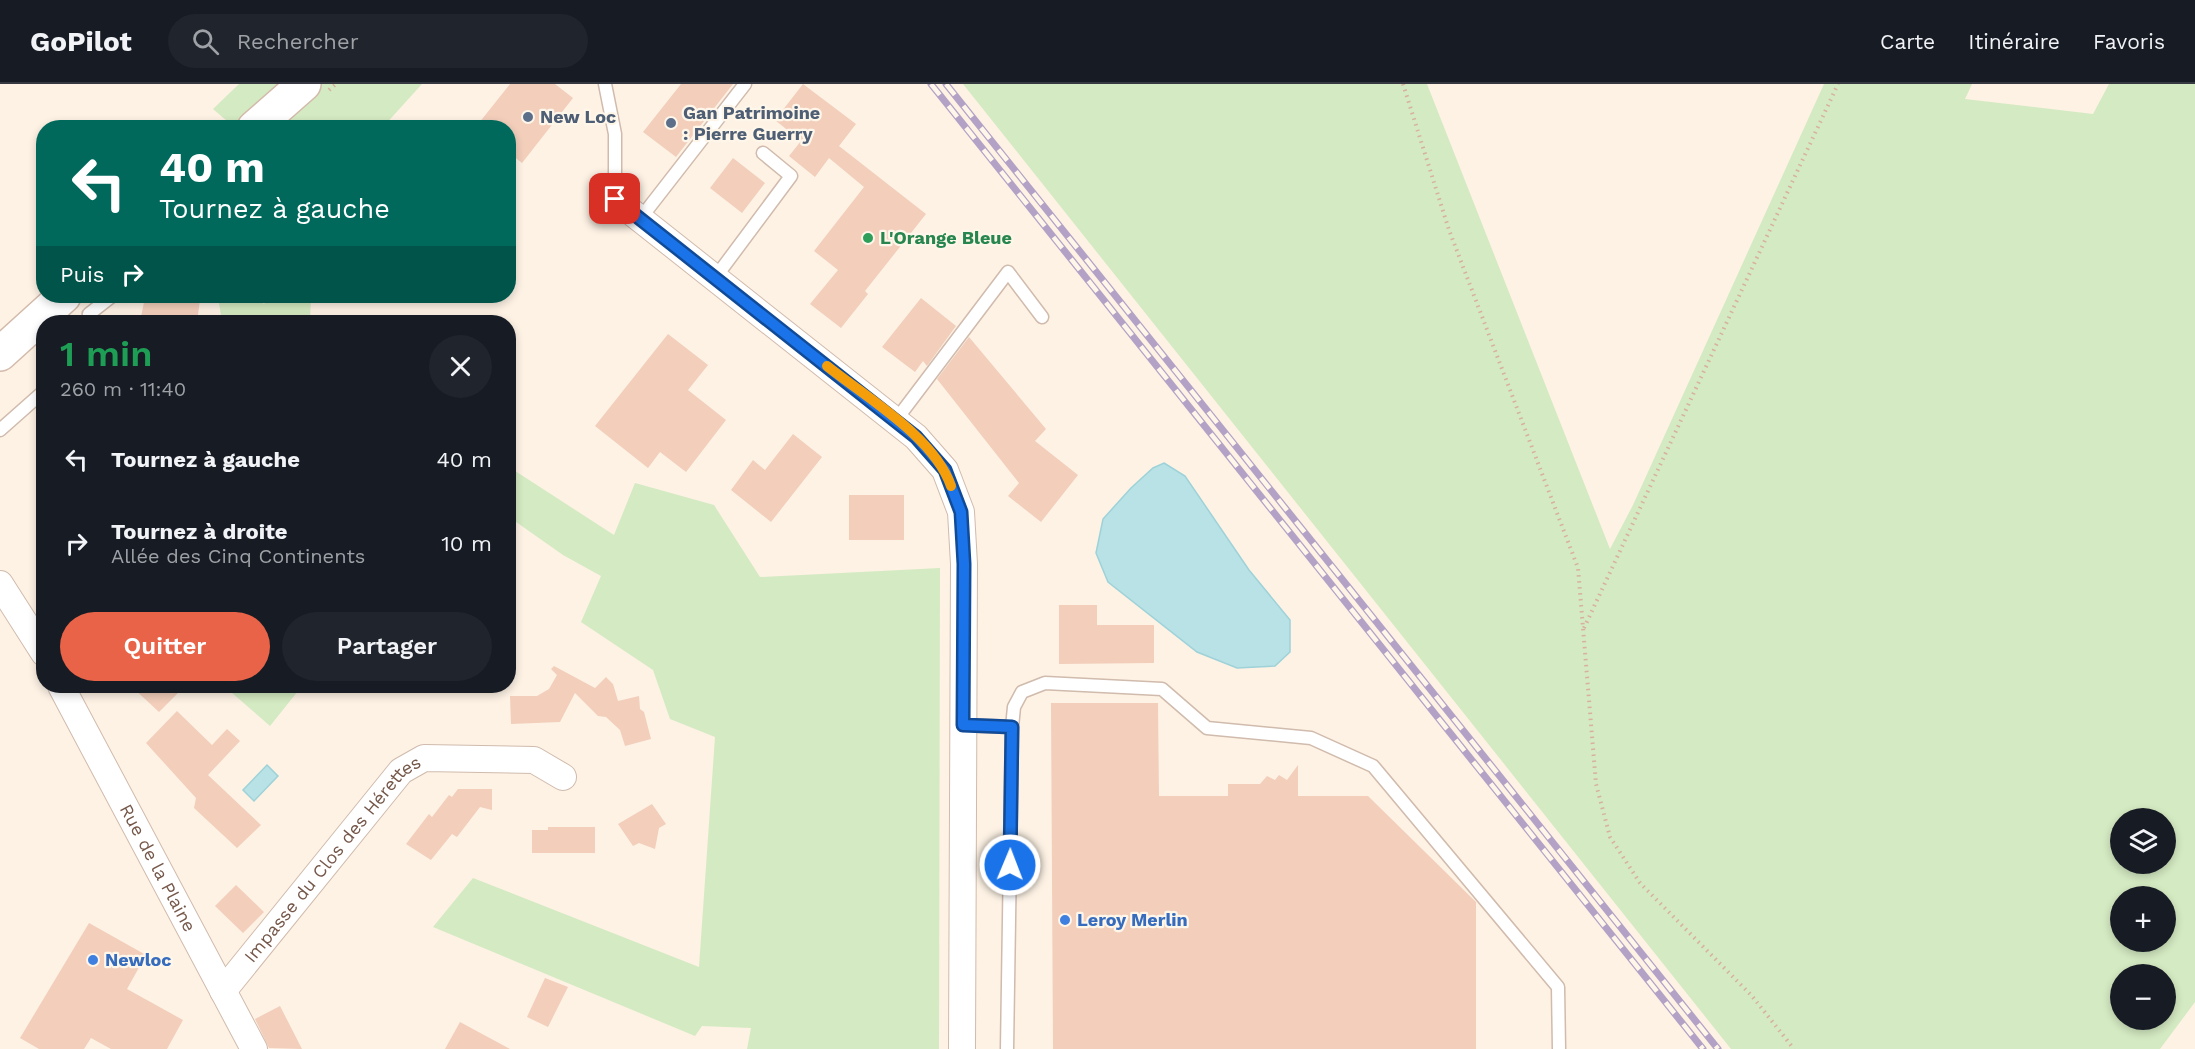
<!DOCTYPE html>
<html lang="fr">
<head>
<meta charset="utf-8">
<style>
  body { margin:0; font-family:"Work Sans",sans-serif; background:#20242c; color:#f1f3f6; height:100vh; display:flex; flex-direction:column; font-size:22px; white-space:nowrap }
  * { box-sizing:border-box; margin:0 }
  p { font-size:20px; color:#9ea1a6 }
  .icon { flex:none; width:33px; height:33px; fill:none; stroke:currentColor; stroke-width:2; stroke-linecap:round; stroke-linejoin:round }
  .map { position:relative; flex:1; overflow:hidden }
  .drawer { position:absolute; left:36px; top:231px; width:480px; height:378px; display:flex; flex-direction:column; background:#171b24; border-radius:24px; box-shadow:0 3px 9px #0003 }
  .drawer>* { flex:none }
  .top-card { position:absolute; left:36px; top:36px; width:480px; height:183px; border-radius:24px; box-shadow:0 3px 9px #0003; background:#00695c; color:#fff; overflow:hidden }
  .buttons { position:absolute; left:2110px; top:724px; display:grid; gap:12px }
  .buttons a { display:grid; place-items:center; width:66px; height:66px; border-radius:50%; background:#171b24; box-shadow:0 3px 9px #0003; font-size:30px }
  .pin { position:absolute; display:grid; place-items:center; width:51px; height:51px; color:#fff; margin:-26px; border-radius:12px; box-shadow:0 3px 9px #0006 }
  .me { position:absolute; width:66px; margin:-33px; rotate:1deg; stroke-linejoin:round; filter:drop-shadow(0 0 4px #0008) }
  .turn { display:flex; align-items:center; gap:21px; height:126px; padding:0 24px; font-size:27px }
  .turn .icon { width:78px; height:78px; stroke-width:2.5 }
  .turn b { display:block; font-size:42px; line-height:51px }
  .then { display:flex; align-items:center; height:57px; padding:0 24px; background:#0003; gap:12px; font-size:22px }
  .round { display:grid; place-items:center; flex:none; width:63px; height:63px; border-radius:32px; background:#20242c }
  .head { display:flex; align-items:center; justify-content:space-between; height:102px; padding:0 24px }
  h1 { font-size:36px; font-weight:600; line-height:45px; color:#1e9e55 }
  .primary-button { display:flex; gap:12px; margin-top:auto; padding:12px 24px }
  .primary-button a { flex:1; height:69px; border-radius:36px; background:#e86347; color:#fff; font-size:24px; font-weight:600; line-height:69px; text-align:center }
  .primary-button a+a { background:#20242c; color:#f1f3f6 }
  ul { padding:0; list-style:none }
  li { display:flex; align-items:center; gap:18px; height:84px; padding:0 24px }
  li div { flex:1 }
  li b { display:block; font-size:22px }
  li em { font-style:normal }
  header { display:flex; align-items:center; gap:36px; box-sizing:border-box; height:84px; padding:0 30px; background:#171b24; border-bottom:2px solid #363941 }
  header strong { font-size:28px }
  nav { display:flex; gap:33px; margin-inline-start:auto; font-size:21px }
  .search { width:420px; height:54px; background:#20242c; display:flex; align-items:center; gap:15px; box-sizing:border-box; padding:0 21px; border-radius:33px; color:#9ea1a6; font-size:22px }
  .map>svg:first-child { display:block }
  .green { fill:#d4eac2; fill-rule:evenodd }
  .water { fill:#b8e2e6; stroke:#9ed2d8; stroke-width:1.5 }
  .building { fill:#f2cebb }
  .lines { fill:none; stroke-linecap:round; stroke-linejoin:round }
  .service-casing { stroke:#d0bbad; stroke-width:15 }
  .minor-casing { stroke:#d0bbad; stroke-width:28 }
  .secondary-casing { stroke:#d3baaa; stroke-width:36 }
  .path { stroke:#d7b19e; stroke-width:4; stroke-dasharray:1.5 4.5; stroke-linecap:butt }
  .service { stroke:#fff; stroke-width:12 }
  .minor { stroke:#fff; stroke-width:26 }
  .secondary { stroke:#fff; stroke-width:33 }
  .rail-casing { stroke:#b4a2c6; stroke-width:7 }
  .rail { stroke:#fff6ea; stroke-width:4.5; stroke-dasharray:14; stroke-linecap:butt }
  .route-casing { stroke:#114b97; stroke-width:15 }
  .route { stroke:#1a73e8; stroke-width:10 }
  .slow { stroke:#f59e0b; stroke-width:10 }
  .service-dot { fill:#5c6f8a; stroke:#fff6ea; stroke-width:2 }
  .leisure-dot { fill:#2e9e5b; stroke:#fff6ea; stroke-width:2 }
  .shop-dot { fill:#3f7fe0; stroke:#fff6ea; stroke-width:2 }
  .labels { text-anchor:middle; stroke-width:4.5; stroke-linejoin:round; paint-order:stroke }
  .service-label { font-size:18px; font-weight:bold; fill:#4e5e75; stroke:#fff6ea; text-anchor:start }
  .leisure-label { font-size:18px; font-weight:bold; fill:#27864d; stroke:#fff6ea; text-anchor:start }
  .street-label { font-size:18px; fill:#755749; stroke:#fff6ea }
  .shop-label { font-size:18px; font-weight:bold; fill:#366cbe; stroke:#fff6ea; text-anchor:start }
</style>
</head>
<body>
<header>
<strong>GoPilot</strong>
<div class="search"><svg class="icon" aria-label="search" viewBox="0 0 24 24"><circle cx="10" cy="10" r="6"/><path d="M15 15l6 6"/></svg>Rechercher</div>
<nav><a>Carte</a><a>Itinéraire</a><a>Favoris</a></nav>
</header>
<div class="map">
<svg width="2195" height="965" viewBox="0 0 2195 965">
  <rect width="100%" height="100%" fill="#fdf2e4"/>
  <path class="green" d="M239,0H422L383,43H234L213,25Z
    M963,0H1427L1610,465L1633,421L1824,0H1972L1965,15L2093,30L2109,0H2195V918L2160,965H1731ZM2121,735H2166V780H2121ZM2121,813H2166V858H2121ZM2121,891H2166V936H2121Z
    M220,212H250L264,220L271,212H311L310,238H222L218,213Z
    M509,383L614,451L635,399L714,421L760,493L940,484L939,965H747L751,944L702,942L695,952L433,843L473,794L699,883L715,653L670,635L653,586L581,538L601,492L563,471L509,433Z
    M224,602H302L270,642Z"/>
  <path class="water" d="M1164,379L1185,392L1249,486L1290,536V568L1275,582L1237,584L1197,568L1108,498L1096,469L1103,435L1131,404L1153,384Z
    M267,681L278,692L254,717L243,706Z"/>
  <path class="building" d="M510,0H555L573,14L522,79L508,68V44H475Z
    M681,0H733L676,73L643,48Z
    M803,0L856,40L839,62L926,130L865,207L868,210L841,244L810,220L838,186L814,167L864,103L829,74L815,93L789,72L801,57L775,36Z
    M733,74L765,99L742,129L710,104Z
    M169,212H195V215L200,216L197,238H140L145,213L168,216Z
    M921,214L956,242L927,282L923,277L915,288L882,263Z
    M668,250L708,281L688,306L726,336L686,388L660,368L648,384L595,342Z
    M969,253L1046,345L1035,357L1078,391L1041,438L1008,412L1019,399L937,295Z
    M793,350L822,373L771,438L731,406L753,376L765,386Z
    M849,411H904V456H849Z
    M1059,521H1097V541H1154V579L1059,580Z
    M554,582L595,604L606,593L613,600L618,617L639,612L640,625L644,628L651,655L625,662L620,646L606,633L598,632L575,609L560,638L511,640L510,612H537L549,605L557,591L551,585Z
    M131,602H185L159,628Z
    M1051,619H1158L1159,712H1228V700H1260L1267,692L1275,696L1279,691L1287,696L1298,681V712H1368L1476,818V965H1053Z
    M177,627L212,661L227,645L240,657L208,691L261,741L237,764L194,724L196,714L146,659Z
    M458,705H492V726L480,723L457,753L452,750L431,776L406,760L429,730L432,733L449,711L452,713Z
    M652,720L666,740L659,744L655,765L639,759L633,762L618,740Z
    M548,743H595V769H532V746H548Z
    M236,801L264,828L243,849L215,822Z
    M89,839L146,871L127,905L183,936L167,965H111L91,954L84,965H39L20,954Z
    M545,894L568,903L548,943L527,933Z
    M280,922L302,965L269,964L255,935Z
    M460,938L510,965H445Z"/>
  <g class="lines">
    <defs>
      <path id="service" d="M605,0L615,50V115
        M640,135L745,0
        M715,194L791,92L763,69
        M93,238L89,230L112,212
        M896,336L1008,188L1042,233
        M0,346L44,307
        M963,641L1012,643L1007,965
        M1012,643L1014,623L1022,608L1045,599L1162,605L1207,644L1311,654L1373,682L1558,903L1559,965"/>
      <g id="minor">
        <path d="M615,115L916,353L945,386L961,428L964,480L962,965"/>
        <path d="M0,500L44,569"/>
        <path id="s1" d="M61,602L254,965"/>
        <path id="s2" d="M223,907L401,687L424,674L534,676L563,693"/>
      </g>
      <path id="secondary" d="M254,44L304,0
        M0,270L64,212"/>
    </defs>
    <use href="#service" class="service-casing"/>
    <use href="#minor" class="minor-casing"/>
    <use href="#secondary" class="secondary-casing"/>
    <path class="path" d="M1403,0L1449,146L1578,484L1596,700L1610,753L1640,799L1752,912L1794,965
      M329,6L336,0
      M220,44L228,36
      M1584,544L1838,0"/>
    <use href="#service" class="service"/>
    <use href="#minor" class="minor"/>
    <use href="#secondary" class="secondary"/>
    <defs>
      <path id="rail" d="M931,0L1703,965
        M946,0L1718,965"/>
    </defs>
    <use href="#rail" class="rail-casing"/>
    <use href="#rail" class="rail"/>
  </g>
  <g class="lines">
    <defs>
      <path id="route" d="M615,115L916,353L945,386L961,428L964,480L963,641L1012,643L1010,781"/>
    </defs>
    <use href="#route" class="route-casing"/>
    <use href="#route" class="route"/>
    <path class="slow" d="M827,282C867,314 934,353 951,402"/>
  </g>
  <g class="service-dot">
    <circle cx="528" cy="33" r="6"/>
    <circle cx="671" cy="39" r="6"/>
  </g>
  <circle class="leisure-dot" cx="868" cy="154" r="6"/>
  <g class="shop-dot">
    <circle cx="1065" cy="836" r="6"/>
    <circle cx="93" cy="876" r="6"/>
  </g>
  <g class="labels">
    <g class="service-label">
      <text x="683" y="35">Gan Patrimoine<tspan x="683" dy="21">: Pierre Guerry</tspan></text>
      <text x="540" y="39">New Loc</text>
    </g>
    <g class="leisure-label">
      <text x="880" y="160">L'Orange Bleue</text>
    </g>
    <g class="street-label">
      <text dy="6" stroke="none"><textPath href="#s2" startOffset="172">Impasse du Clos des Hérettes</textPath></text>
      <text dy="6" stroke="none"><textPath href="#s1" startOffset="206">Rue de la Plaine</textPath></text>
    </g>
    <g class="shop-label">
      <text x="1077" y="842">Leroy Merlin</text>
      <text x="105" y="882">Newloc</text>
    </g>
  </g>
</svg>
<div class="buttons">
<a><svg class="icon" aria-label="layers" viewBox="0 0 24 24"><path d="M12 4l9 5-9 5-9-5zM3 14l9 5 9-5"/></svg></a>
<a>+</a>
<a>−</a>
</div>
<div class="pin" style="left:615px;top:115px;background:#d93025"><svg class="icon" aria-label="arrive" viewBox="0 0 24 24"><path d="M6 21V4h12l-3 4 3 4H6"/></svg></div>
<svg class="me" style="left:1010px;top:781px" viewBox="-20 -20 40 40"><circle r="17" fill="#1a73e8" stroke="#fff" stroke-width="3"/><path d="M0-11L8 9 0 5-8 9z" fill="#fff"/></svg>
<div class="top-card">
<div class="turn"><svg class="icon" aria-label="left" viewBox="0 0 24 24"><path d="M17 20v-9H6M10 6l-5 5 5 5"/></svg><div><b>40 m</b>Tournez à gauche</div></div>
<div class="then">Puis<svg class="icon" aria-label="right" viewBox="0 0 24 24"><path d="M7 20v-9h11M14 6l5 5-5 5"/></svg></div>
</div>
<section class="drawer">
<div class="head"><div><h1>1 min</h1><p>260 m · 11:40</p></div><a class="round"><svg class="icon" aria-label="close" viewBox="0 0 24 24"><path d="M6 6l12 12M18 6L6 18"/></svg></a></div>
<ul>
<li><svg class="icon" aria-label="left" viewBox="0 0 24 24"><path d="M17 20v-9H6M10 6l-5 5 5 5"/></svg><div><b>Tournez à gauche</b></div><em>40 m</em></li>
<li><svg class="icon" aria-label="right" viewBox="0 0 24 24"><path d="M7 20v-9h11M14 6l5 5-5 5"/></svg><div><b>Tournez à droite</b><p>Allée des Cinq Continents</p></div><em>10 m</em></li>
</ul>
<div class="primary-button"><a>Quitter</a><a>Partager</a></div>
</section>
</div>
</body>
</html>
